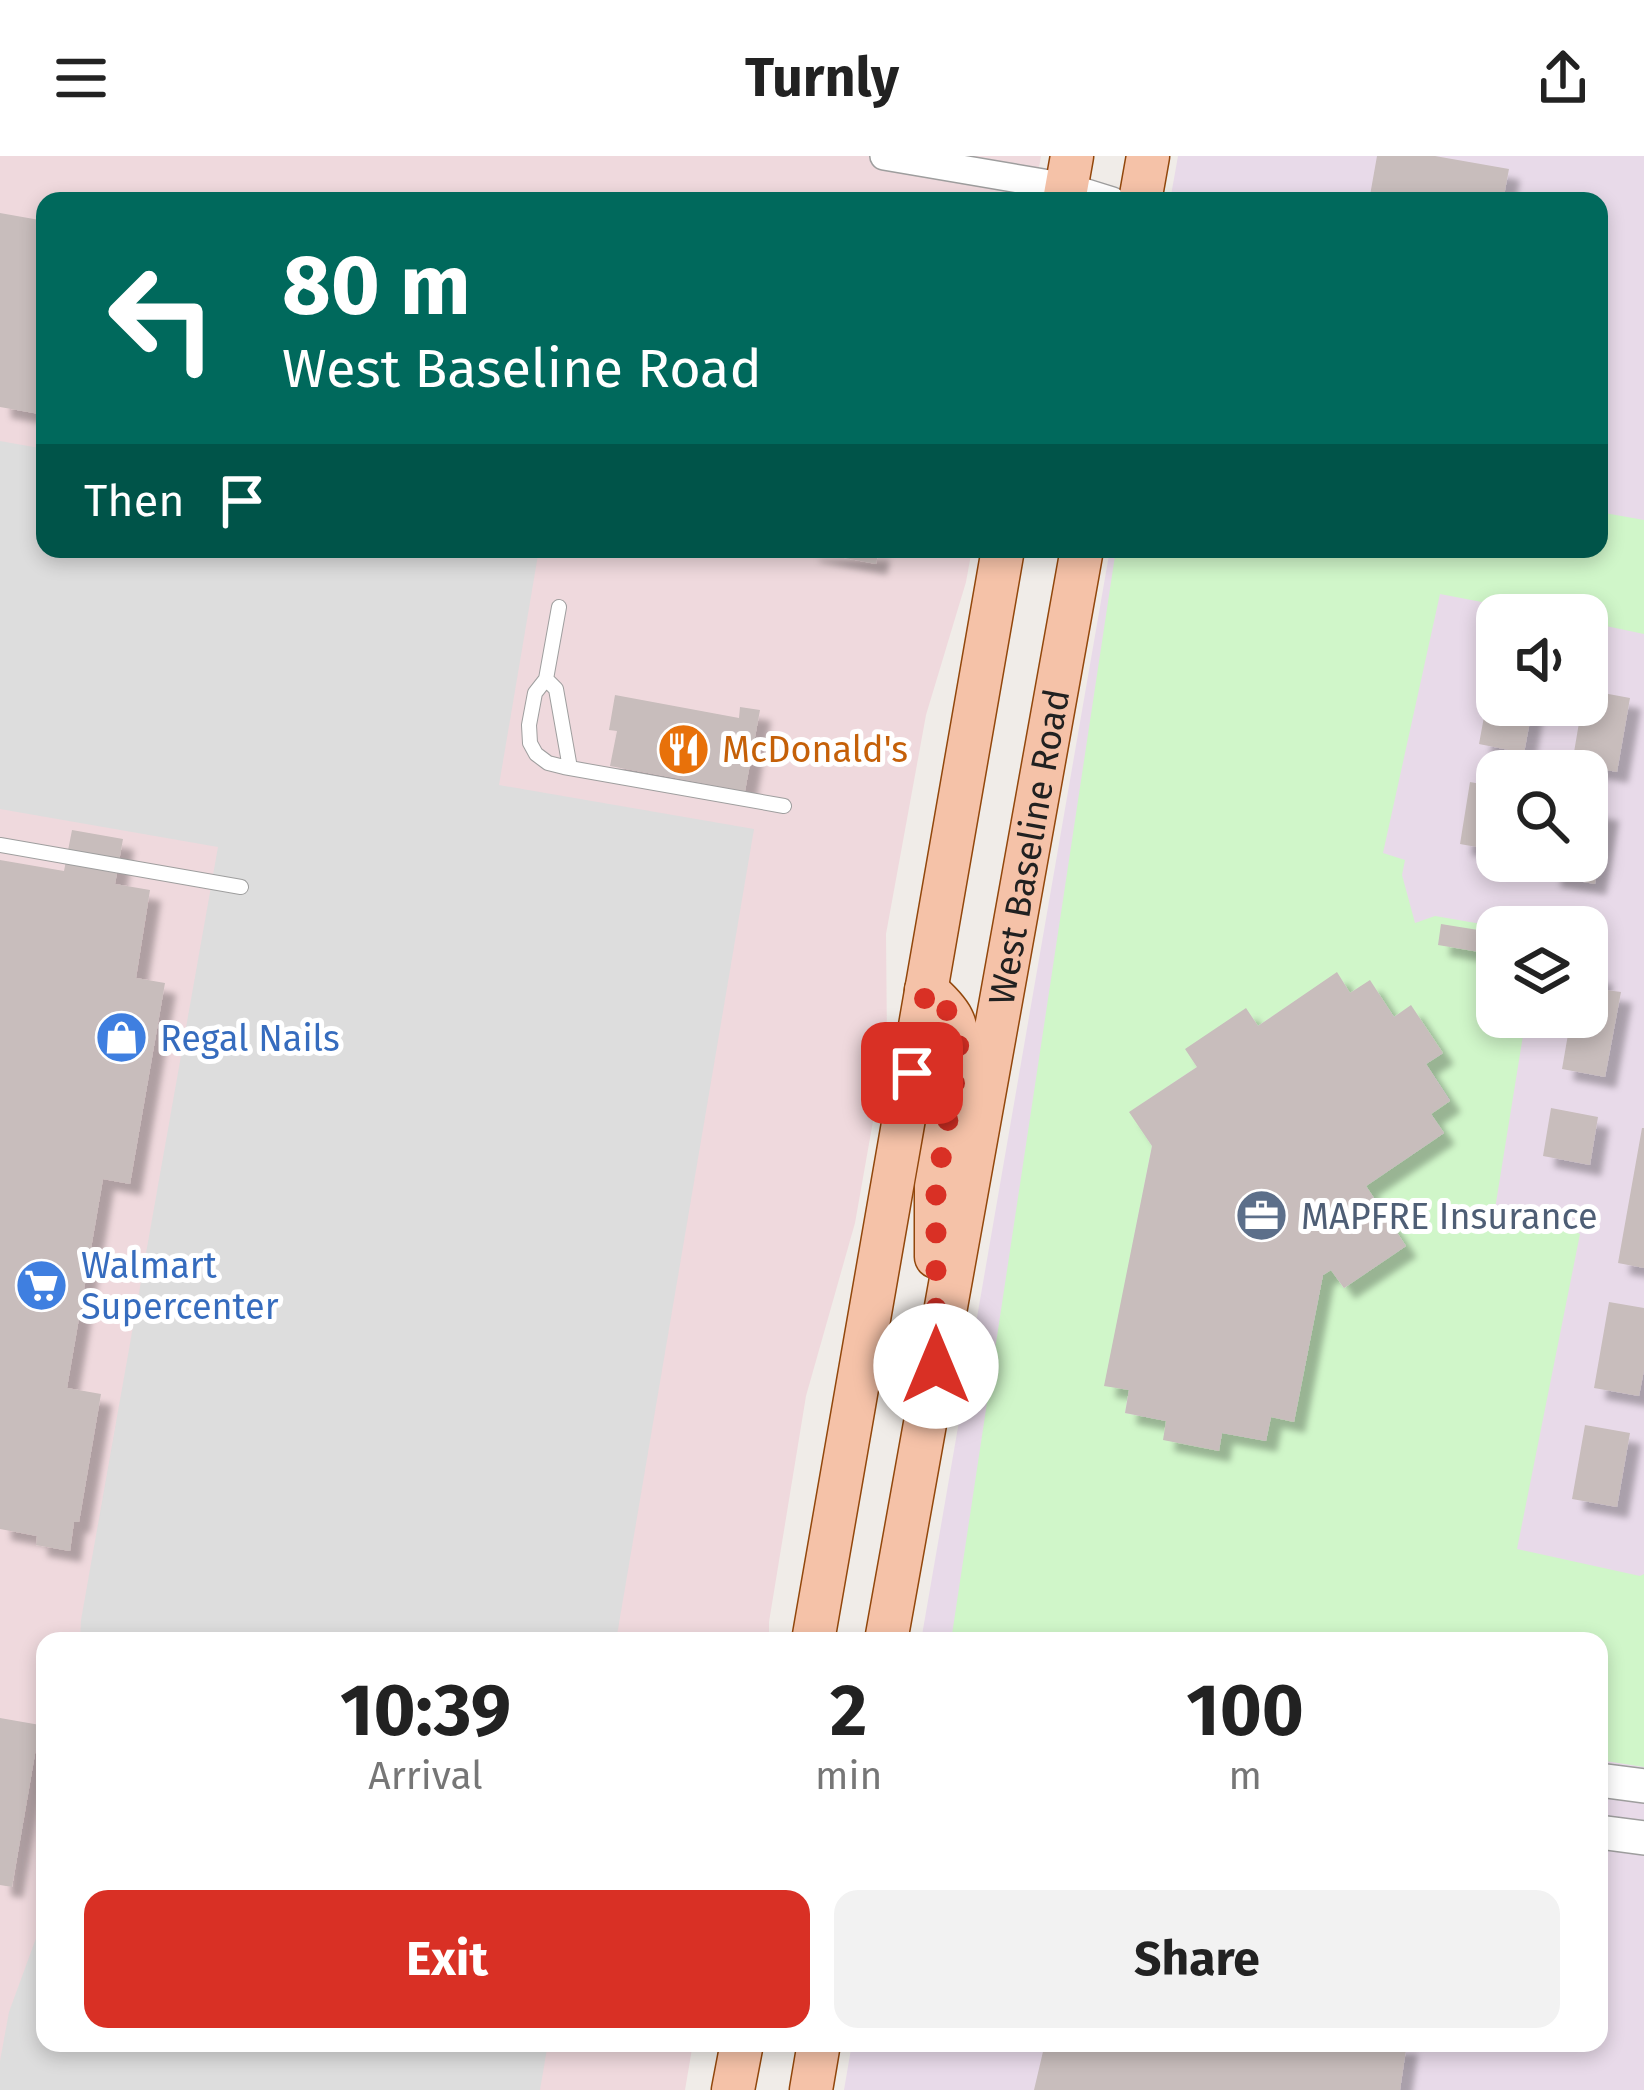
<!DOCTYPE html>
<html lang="en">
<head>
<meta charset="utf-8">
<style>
  body { margin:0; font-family:"Fira Sans",sans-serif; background:#f2f2f2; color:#222; height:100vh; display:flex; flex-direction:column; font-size:45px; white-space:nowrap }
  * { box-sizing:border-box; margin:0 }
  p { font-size:39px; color:#767676 }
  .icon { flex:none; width:66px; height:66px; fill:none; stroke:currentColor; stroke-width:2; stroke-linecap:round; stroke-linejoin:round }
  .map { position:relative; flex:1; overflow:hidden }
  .drawer { position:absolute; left:36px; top:1476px; width:1572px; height:420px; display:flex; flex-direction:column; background:#fff; border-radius:24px; box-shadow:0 6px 18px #0003 }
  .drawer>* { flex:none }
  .banner { position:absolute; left:36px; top:36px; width:1572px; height:366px; border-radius:24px; box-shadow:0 6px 18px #0003; background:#00695c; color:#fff; overflow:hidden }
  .controls { position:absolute; left:1476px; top:438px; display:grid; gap:24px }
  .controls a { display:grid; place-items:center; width:132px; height:132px; border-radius:24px; background:#fff; box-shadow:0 6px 18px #0003; font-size:60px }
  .pin { position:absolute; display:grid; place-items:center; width:102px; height:102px; color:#fff; margin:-51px; border-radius:24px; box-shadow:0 6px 18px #0006 }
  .me { position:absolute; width:132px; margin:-66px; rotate:0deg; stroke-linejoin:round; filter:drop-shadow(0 0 9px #0008) }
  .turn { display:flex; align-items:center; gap:42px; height:252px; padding:0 48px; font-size:54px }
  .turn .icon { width:156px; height:156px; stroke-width:2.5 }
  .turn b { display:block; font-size:84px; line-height:102px }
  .then { display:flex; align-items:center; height:114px; padding:0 48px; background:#0003; gap:24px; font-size:45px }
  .eta { display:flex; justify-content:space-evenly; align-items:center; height:204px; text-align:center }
  .eta b { font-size:72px; font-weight:700; line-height:84px }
  .button { display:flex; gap:24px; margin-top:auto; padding:24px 48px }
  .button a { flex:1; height:138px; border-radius:24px; background:#d93025; color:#fff; font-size:48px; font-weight:700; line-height:138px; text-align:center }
  .button a+a { background:#f2f2f2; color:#222 }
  header { display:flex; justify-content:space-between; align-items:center; height:156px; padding:0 48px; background:#fff; font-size:54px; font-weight:700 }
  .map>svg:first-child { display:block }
  .commercial { fill:#efd9dd }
  .industrial { fill:#e8dae9; fill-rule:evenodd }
  .park { fill:#d0f6c9; fill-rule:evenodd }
  .parking { fill:#ddd }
  .building { fill:#c8bdbc; filter:url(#shadow) }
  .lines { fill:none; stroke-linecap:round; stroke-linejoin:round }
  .service-casing { stroke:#9e9e9e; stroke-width:16 }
  .minor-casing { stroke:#9e9e9e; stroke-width:30 }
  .tertiary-casing { stroke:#9e9e9e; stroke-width:36 }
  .primary-casing { stroke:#92470c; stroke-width:45 }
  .service { stroke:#fff; stroke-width:14 }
  .minor { stroke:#fff; stroke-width:27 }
  .tertiary { stroke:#fff; stroke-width:33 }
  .primary { stroke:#f5c2a8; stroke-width:42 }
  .route { stroke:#d93025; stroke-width:21; stroke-dasharray:0 37.8 }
  .labels { text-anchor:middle; stroke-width:10; stroke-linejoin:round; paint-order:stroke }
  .food-label { font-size:36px; fill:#c56008; stroke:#fff; text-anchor:start }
  .street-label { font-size:36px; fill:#212121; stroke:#fff }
  .shop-label { font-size:36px; fill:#366cbe; stroke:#fff; text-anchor:start }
  .service-label { font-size:36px; fill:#4e5e75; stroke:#fff; text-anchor:start }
</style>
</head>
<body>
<header><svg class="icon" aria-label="menu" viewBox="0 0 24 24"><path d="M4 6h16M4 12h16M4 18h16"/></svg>Turnly<svg class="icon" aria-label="share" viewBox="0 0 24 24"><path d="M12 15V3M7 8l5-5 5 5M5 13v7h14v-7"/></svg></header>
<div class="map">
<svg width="1644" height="1934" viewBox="0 0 1644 1934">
  <defs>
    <filter id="shadow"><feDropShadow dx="11" dy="11" stdDeviation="3" flood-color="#0004"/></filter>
  </defs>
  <rect width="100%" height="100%" fill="#f0ece8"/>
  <path class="commercial" d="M0,0H1041L1033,45H45V393H972L966,426L926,559L886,778L887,886L855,1067L806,1240L769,1466V1485H45V1887H693L685,1934H0Z"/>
  <path class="industrial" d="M1178,0H1644V1934H844L852,1887H1599V1485H921L1110,393H1599V45H1170ZM1497,459H1587V549H1497ZM1497,615H1587V705H1497ZM1497,771H1587V861H1497Z"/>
  <path class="park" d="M1599,356L1644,364V478L1587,466V459H1549L1440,438L1383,697L1405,704L1402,719L1415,767L1435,760L1499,771H1497V861H1526L1494,1059L1564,1070L1580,1078L1517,1393L1640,1420L1644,1418V1611L1599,1604V1485H951L1116,393H1599ZM1337,817L1350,837L1370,825L1394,861L1411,850L1442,898L1426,908L1450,944L1431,958L1444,977L1366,1030L1406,1090L1344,1132L1331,1114L1323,1119L1294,1265L1271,1261L1266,1285L1222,1277L1219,1294L1166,1265L1125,1257L1129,1234L1105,1229L1152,990L1130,956L1197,911L1186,893L1246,853L1258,870Z"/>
  <path class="parking" d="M0,285L45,293V393H539L499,629L754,673L616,1485H80L81,1464L218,691L0,653Z
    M45,1764V1887H548L540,1934H0V1905L9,1856L39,1774Z"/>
  <path class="building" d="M1377,0H1435L1509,13L1503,45H1369Z
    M0,57L45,65V259L0,251Z
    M808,393H879L876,408L808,395Z
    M1490,528L1497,529V549H1533L1524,597L1479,588Z
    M1587,534L1630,542L1617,616L1572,608L1582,549H1587Z
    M615,539L739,562L740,551L760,554L745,635L610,610L617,575L609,574Z
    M1470,626L1497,631V707L1480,704L1482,692L1460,688Z
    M1587,650L1608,654L1595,728L1549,720L1552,705H1587Z
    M72,674L123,683L115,728L150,734L136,822L165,827L130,1028L103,1023L67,1232L101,1238L79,1366H74L70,1395L36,1389L37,1380L0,1373V704L64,715Z
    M1441,768L1497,777V799L1438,789Z
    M1337,816L1350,837L1370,824L1394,861L1411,849L1443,897L1426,908L1450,945L1431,958L1444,977L1366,1030L1406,1090L1344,1132L1331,1114L1323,1119L1294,1266L1271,1261L1266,1285L1222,1277L1219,1295L1163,1284L1166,1265L1125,1257L1129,1234L1104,1230L1152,990L1129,956L1197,911L1185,893L1246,852L1258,870Z
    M1587,816L1602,818L1599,833L1621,836L1605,921L1562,913L1571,861H1587Z
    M1551,952L1598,961L1590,1009L1543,1000Z
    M1642,972H1644V1112L1618,1107Z
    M1609,1146L1644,1152V1214L1639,1240L1594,1232Z
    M1585,1269L1630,1277L1617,1351L1572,1343Z
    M0,1562L40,1569L12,1731L0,1729Z
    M1045,1887H1407L1400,1934H1034Z"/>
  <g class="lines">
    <defs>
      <path id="service" d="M559,451L546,523L535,537L529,569L530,587L536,598L548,607L564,611L784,650
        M546,523L556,533L570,612
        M0,689L241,731"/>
      <path id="minor" d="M884,0L1067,31L1112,45"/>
      <path id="tertiary" d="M1599,1624L1644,1630
        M1599,1676L1644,1682"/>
      <g id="primary">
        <path d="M1064,45L1072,0"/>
        <path d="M1140,45L1148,0"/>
        <path d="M926,834C952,856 959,867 959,902L936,1031V1101"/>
        <path d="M813,1485L1003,393"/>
        <path id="s1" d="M886,1485L1082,393"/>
        <path d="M733,1934L742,1887"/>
        <path d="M811,1934L819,1887"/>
      </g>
    </defs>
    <use href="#service" class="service-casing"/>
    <use href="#minor" class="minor-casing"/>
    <use href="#tertiary" class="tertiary-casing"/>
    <use href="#primary" class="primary-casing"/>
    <use href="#service" class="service"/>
    <use href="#minor" class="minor"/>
    <use href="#tertiary" class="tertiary"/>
    <use href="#primary" class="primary"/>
  </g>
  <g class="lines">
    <path class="route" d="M912,917L926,834C952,856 959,867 959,902L936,1031V1210"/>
  </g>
  <defs>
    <symbol id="restaurant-disc" viewBox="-11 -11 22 22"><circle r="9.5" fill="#e8710a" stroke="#fff"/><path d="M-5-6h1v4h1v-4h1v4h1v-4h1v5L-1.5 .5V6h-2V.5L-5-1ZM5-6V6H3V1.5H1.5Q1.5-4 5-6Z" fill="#fff"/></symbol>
    <symbol id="shop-disc" viewBox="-11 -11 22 22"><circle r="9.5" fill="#3f7fe0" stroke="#fff"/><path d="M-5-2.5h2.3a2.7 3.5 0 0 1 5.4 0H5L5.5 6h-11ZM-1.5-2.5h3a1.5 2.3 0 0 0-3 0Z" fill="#fff"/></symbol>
    <symbol id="office-disc" viewBox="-11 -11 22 22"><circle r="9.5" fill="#5c6f8a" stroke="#fff"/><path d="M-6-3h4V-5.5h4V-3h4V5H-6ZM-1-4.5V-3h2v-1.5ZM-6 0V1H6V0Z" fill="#fff"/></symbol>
    <symbol id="supermarket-disc" viewBox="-11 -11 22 22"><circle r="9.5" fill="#3f7fe0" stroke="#fff"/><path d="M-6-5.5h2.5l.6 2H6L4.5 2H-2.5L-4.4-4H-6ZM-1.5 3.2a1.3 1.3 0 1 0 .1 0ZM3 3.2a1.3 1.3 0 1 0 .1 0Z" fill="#fff"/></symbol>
  </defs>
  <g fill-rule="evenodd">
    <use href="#restaurant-disc" x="654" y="564" width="59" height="59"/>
    <use href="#shop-disc" x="92" y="852" width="59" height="59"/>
    <use href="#office-disc" x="1232" y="1030" width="59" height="59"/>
    <use href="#supermarket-disc" x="12" y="1100" width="59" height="59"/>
  </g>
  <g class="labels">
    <g class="food-label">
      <text x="722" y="606">McDonald's</text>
    </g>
    <g class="street-label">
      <text dy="13" stroke="none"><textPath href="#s1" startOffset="807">West Baseline Road</textPath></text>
    </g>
    <g class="shop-label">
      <text x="160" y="895">Regal Nails</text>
      <text x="81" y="1122">Walmart<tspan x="81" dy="41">Supercenter</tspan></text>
    </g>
    <g class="service-label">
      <text x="1301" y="1073">MAPFRE Insurance</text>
    </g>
  </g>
</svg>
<div class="controls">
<a><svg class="icon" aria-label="sound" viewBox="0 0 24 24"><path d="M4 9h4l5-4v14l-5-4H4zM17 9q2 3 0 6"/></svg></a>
<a><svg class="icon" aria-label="search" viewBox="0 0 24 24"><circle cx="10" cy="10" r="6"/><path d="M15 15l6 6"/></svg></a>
<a><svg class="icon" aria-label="layers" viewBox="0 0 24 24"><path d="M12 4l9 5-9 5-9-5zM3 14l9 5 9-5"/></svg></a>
</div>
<div class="pin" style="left:912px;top:917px;background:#d93025"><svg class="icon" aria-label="arrive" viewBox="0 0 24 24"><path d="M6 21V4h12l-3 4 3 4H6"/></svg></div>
<svg class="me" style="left:936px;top:1210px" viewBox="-20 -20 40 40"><circle r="19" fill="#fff"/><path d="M0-13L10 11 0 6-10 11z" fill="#d93025"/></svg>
<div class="banner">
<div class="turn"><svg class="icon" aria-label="left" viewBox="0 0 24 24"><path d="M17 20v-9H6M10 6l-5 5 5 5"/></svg><div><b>80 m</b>West Baseline Road</div></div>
<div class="then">Then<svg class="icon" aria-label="arrive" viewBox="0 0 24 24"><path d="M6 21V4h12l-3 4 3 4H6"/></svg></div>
</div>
<section class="drawer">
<div class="eta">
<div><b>10:39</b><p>Arrival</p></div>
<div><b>2</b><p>min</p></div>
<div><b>100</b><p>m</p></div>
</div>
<div class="button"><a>Exit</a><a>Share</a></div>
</section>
</div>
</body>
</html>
